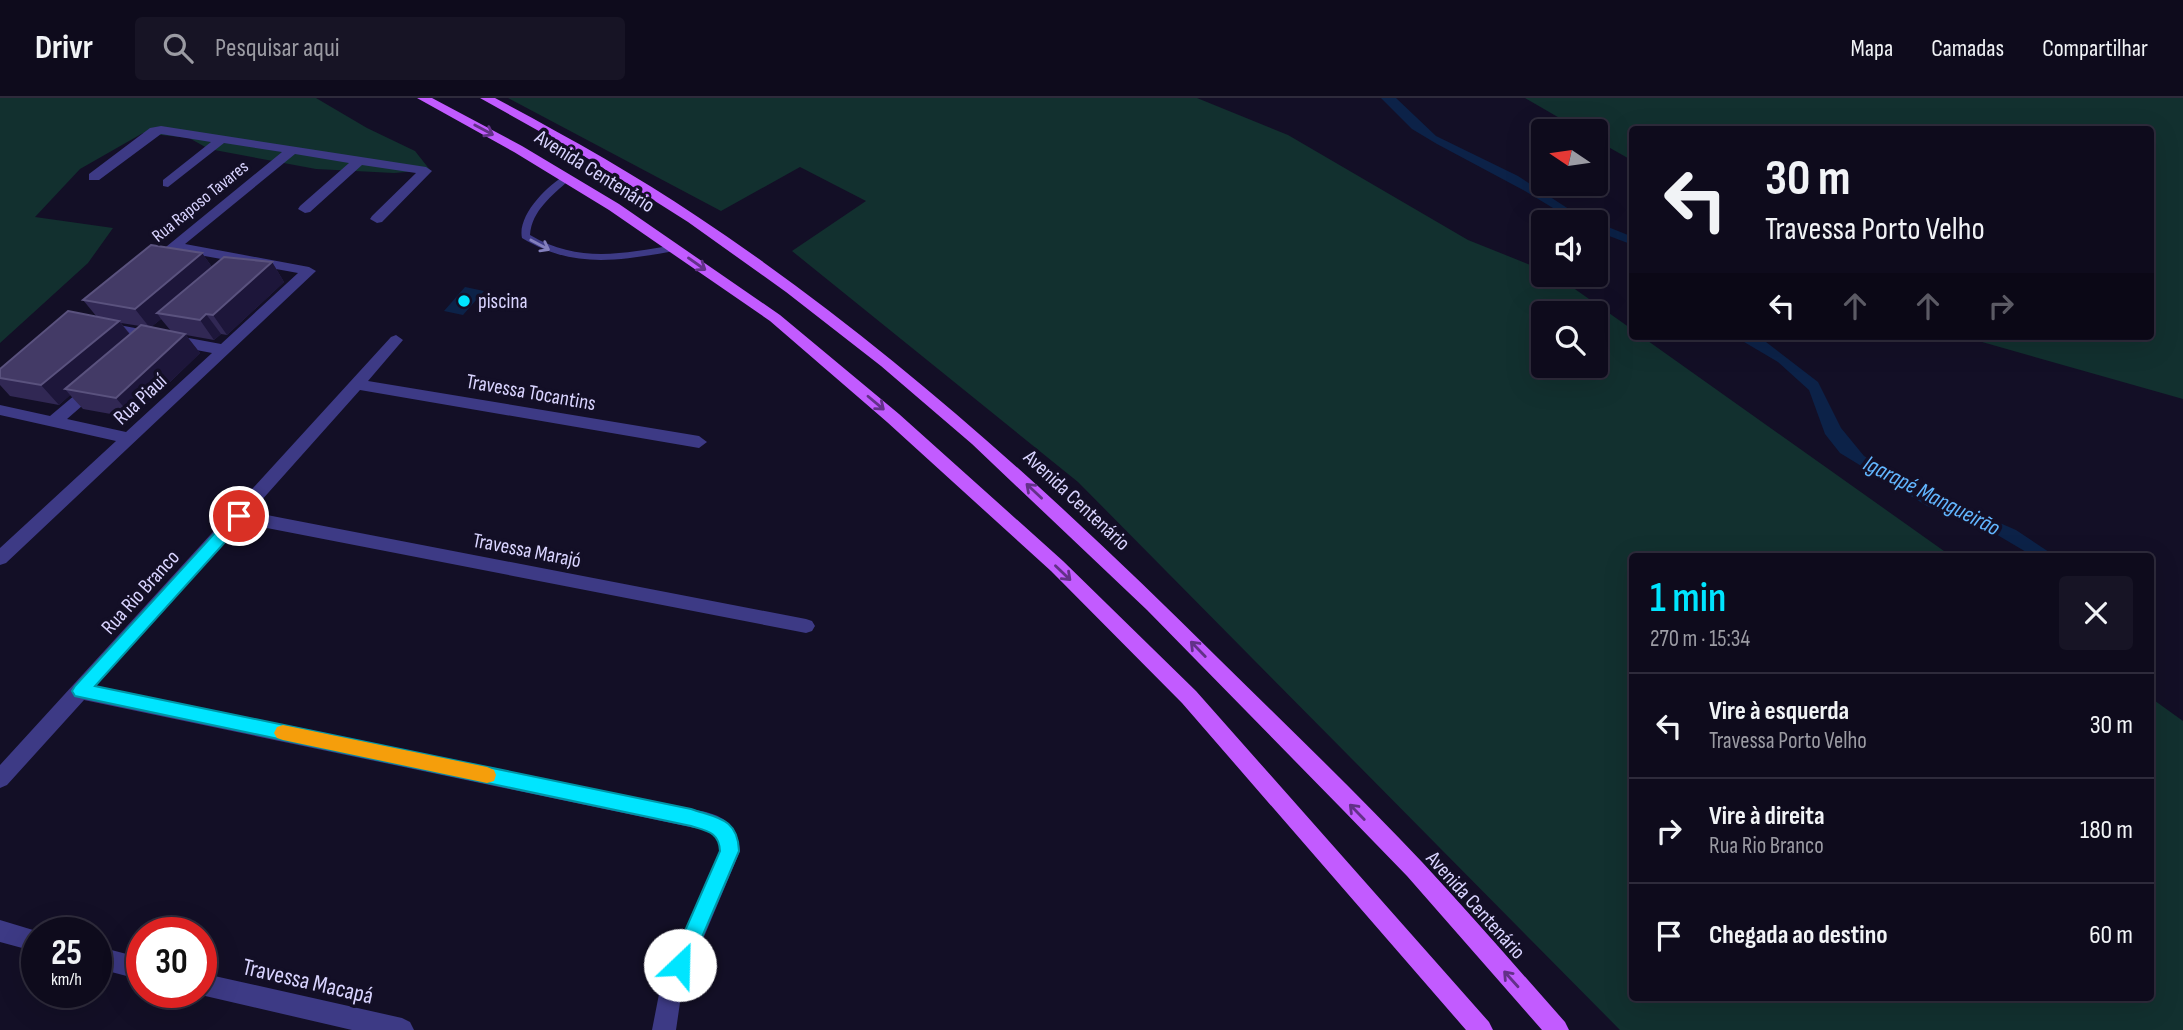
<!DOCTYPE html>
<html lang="pt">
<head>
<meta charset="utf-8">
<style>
  body { margin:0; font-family:"Sofia Sans Condensed",sans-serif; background:#171425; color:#f1f3f6; height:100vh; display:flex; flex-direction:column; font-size:26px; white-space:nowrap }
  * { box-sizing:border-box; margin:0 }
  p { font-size:23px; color:#9b9ba3 }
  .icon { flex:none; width:38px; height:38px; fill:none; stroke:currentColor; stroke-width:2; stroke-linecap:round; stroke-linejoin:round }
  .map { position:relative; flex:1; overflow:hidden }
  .panel { position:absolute; left:1629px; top:455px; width:525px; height:448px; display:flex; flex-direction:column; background:#0e0b1c; border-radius:7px; box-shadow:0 7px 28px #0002,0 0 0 2px #2e2b3b }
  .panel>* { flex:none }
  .guide { position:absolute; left:1629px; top:28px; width:525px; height:214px; border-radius:7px; box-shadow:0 7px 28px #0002,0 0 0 2px #2e2b3b; background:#0e0b1c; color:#f1f3f6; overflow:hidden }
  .needle { width:46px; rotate:283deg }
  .tools { position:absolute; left:1531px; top:21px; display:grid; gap:14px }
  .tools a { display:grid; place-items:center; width:77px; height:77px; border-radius:7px; background:#0e0b1c; box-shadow:0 7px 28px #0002,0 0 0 2px #2e2b3b; font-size:35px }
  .speed { position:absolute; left:21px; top:819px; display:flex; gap:14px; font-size:35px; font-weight:700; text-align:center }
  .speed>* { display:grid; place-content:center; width:91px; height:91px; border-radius:50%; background:#0e0b1c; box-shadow:0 7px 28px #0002,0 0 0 2px #2e2b3b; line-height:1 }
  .speed small { font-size:18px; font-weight:400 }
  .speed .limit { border:10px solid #d22; background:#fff; color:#111 }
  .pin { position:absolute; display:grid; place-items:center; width:60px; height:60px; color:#fff; margin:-30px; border:4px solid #fff; border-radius:50%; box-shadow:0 2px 7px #0007 }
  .me { position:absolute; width:77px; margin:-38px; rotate:24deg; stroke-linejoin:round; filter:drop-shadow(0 0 5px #0008) }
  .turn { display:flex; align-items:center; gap:24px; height:147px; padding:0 21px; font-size:32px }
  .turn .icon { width:91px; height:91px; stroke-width:2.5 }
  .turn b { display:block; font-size:49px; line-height:60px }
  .lanes { display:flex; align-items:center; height:66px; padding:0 21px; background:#0003; justify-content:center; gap:35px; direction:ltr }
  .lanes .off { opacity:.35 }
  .round { display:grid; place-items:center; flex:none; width:74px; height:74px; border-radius:7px; background:#171425 }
  .headline { display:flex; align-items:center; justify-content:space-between; height:119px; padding:0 21px }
  h1 { font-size:42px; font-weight:600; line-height:52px; color:#00e5ff }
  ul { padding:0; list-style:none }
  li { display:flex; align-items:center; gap:21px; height:105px; padding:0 21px; border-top:2px solid #2e2b3b }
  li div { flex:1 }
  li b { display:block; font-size:26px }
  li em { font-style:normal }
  header { display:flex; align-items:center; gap:42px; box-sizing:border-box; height:98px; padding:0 35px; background:#0e0b1c; border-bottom:2px solid #2e2b3b }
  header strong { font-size:33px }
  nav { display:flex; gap:38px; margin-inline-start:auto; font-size:24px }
  .search { width:490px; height:63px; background:#171425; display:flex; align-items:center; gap:18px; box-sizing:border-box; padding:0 24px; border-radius:7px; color:#9b9ba3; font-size:26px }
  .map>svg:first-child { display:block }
  .green { fill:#12302f; fill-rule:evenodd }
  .water { fill:#0c2248 }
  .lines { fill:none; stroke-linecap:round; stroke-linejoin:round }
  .service { fill:#3d3a85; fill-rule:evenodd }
  .minor { fill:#3d3a85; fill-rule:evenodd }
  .primary { fill:#c25bff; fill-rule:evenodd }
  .wall { fill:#312854; fill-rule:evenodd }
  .shaded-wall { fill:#1d163a }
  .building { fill:#433a66; stroke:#5a527e; stroke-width:2 }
  .oneway { stroke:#623188 }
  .oneway2 { stroke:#837fbc }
  .route { fill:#00e5ff; stroke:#0095a6; stroke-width:2 }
  .slow { fill:#f59e0b }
  .poi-dot { fill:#00e5ff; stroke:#130f26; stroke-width:2.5 }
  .labels { text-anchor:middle; stroke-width:7; stroke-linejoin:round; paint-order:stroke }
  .far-street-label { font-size:18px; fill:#d9d4ff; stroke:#130f26 }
  .street-label { font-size:21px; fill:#d9d4ff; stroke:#130f26 }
  .poi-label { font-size:21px; fill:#d9d4ff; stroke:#130f26; text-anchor:start }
  .water-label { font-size:23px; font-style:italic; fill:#62b6ff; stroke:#130f26 }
  .near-street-label { font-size:24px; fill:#d9d4ff; stroke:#130f26 }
</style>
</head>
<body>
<header>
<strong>Drivr</strong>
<div class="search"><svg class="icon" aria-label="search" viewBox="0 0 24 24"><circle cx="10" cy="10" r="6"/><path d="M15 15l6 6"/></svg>Pesquisar aqui</div>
<nav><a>Mapa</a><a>Camadas</a><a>Compartilhar</a></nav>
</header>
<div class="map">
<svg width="2183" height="932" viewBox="0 0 2183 932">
  <rect width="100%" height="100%" fill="#130f26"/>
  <path class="green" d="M0,0H316L367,30L415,53L430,72L394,75L316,71L209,51L189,40L143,35L80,71L35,119L113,130L88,165L0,245Z
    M508,0H1197L1288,37L1468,142L1543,172L1544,177H1555L1633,232V238H1641L1951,458H1633V900H2151V600L2183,623V932H1620L1078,384L792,153L866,103L800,69L721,113ZM1544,215H1596V268H1544Z
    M1525,0H2183V301L1961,238H2151V32H1633V63L1596,42V33H1582Z"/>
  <path class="water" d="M1381,0H1396L1436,38L1518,78L1578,117L1633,139V147L1596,133V124H1576L1525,93L1437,46L1412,31Z
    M465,189L484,193L463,217L444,213Z
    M1734,238H1755L1766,244L1818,284L1841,330L1864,358L1919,390L2016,432L2055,458H2033L1994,435L1927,408L1840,355L1825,336L1809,292L1778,264Z"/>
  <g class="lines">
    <path class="service" d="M566,77L569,78V82C552,98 532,112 530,137C578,165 622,156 674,147L679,150L674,153C618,163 573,171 522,140C517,118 547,87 566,77Z"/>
    <path class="minor" d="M161,28L426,69L432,73L382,124L377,125L370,121L372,118L416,75L362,67L310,114L305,115L298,111L300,108L349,65L295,56L185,146L309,169L316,173L6,465L0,467V450L116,343L0,317V307L50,318L88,286H98L101,290L98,294L67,321L126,334L212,255L108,235L101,230L103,227L108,225L221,246L298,175L177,153L168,157L161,153L282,54L224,45L168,89L163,88V82L211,44L161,36L99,82H89V76L150,30Z
      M396,237L403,242L368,283L699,338L707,344L699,350L360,292L251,414L806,521L812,523L815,528L812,533L806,535L241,425L96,588L706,714C728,720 738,730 740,753L682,891L676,932H652L660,891L720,753L718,741L709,733L84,602L7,687L0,690V667L391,239Z
      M0,822L43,835H37V854L0,844Z
      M96,848L142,860V882L96,870Z
      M201,875L402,920L410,924L414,932H352L201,897L194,894H201Z"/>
    <path class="primary" d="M417,0H432L522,48L619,106L780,217L899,316L1063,463L1196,593L1489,924L1493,932H1466L1182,605L1051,473L887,324L770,223L609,112L514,54Z
      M480,0H495C564,37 633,75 698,119C889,246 1058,401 1220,562C1288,629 1357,695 1422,764C1471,817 1518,871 1565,924L1569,932H1542L1407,778L1341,710L1147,512L972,346L881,268L786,194L688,124L587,60Z"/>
  </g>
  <path class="wall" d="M202,155L212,169L272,164L284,184L227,237L221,236L214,242L186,237L200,255L133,320L83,311L70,297L59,307L10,298L0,287V271L97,219L83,202ZM161,221L171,233L151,229ZM121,225L140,228L130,236Z"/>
  <path class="shaded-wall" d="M202,155L216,175L157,215L161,221L150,230L135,211Z
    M272,164L284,184L227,237L213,217Z
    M206,216L221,236L214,242L200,222Z
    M119,223L135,243L65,291L70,297L59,307L41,287Z
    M185,236L200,255L133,320L116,300Z"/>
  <path class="building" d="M151,147L202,155L135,211L83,202Z
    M224,159L272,164L213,217L206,216L200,222L157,215Z
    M68,213L119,223L41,287L0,280V271Z
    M141,227L185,236L116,300L65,291Z"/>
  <defs><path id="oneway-shaft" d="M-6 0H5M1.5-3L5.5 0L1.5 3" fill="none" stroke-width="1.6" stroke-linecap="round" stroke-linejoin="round" transform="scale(1.75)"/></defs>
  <g class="oneway">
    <use href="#oneway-shaft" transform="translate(484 32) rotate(28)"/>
    <use href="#oneway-shaft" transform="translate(697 166) rotate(35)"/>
    <use href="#oneway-shaft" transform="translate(876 305) rotate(40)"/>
    <use href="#oneway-shaft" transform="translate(1034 393) rotate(-137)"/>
    <use href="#oneway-shaft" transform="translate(1063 475) rotate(44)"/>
    <use href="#oneway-shaft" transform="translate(1198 551) rotate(-134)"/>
    <use href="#oneway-shaft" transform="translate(1357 714) rotate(-134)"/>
    <use href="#oneway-shaft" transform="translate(1511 881) rotate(-132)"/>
  </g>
  <use class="oneway2" href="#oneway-shaft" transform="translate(540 147) rotate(28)"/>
  <path class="route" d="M239,412L247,418L245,422L95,588L691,711C717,720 738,720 739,753L687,874L680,877L673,874L670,867L720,753C719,734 707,733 691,728L75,598L72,593L75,588L234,414Z"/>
  <path class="slow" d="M283,627L487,669L494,672L496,677L494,683L487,685L283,642L277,640L274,635L277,629Z"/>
  <circle class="poi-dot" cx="464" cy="203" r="7"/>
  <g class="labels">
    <g class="far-street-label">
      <text transform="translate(200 103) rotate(-39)" y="6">Rua Raposo Tavares</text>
    </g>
    <g class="street-label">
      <text transform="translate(595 73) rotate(32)" y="7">Avenida Centenário</text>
      <text transform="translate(531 294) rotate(10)" y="7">Travessa Tocantins</text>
      <text transform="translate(140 301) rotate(-43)" y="7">Rua Piauí</text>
      <text transform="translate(1077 402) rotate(43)" y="7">Avenida Centenário</text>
      <text transform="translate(527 452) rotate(11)" y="7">Travessa Marajó</text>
      <text transform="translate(140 494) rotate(-48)" y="7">Rua Rio Branco</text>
      <text transform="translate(1476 807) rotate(48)" y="7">Avenida Centenário</text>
    </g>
    <g class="poi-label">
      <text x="478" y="210">piscina</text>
    </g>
    <g class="water-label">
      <text transform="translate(1932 397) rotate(27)" y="8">Igarapé Mangueirão</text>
    </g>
    <g class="near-street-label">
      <text transform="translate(308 883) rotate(13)" y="8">Travessa Macapá</text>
    </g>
  </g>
</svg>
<div class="tools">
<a><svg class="needle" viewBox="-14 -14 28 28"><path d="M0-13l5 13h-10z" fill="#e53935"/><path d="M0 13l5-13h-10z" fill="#9b9ba3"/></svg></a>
<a><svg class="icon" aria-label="sound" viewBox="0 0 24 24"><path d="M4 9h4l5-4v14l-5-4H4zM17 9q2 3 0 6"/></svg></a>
<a><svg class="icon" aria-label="search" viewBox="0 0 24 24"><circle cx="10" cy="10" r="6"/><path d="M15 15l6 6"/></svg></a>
</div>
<div class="speed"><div>25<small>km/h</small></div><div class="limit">30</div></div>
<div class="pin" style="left:239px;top:418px;background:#d93025"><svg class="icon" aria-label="arrive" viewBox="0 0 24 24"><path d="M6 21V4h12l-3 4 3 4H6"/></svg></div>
<svg class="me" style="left:680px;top:867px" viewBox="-20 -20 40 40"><circle r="19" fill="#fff"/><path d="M0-13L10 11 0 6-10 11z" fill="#00e5ff"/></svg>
<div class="guide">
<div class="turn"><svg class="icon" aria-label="left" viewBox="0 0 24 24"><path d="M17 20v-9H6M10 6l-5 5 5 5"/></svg><div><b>30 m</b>Travessa Porto Velho</div></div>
<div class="lanes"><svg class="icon" aria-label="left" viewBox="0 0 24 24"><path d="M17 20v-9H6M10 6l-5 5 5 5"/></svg><svg class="icon off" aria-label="ahead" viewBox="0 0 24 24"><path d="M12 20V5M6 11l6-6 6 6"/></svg><svg class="icon off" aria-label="ahead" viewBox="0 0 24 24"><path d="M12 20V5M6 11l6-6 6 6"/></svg><svg class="icon off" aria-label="right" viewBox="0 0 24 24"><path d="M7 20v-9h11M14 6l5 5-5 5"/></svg></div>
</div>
<section class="panel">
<div class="headline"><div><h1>1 min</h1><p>270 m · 15:34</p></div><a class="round"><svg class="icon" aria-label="close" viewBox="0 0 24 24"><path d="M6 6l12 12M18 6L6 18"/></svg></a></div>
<ul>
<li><svg class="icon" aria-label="left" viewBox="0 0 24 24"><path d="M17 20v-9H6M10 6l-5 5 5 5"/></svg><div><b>Vire à esquerda</b><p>Travessa Porto Velho</p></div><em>30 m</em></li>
<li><svg class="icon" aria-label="right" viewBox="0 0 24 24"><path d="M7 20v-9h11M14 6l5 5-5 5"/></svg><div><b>Vire à direita</b><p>Rua Rio Branco</p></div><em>180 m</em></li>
<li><svg class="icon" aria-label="arrive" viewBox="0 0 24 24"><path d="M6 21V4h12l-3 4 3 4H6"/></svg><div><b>Chegada ao destino</b></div><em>60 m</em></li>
</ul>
</section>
</div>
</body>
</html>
